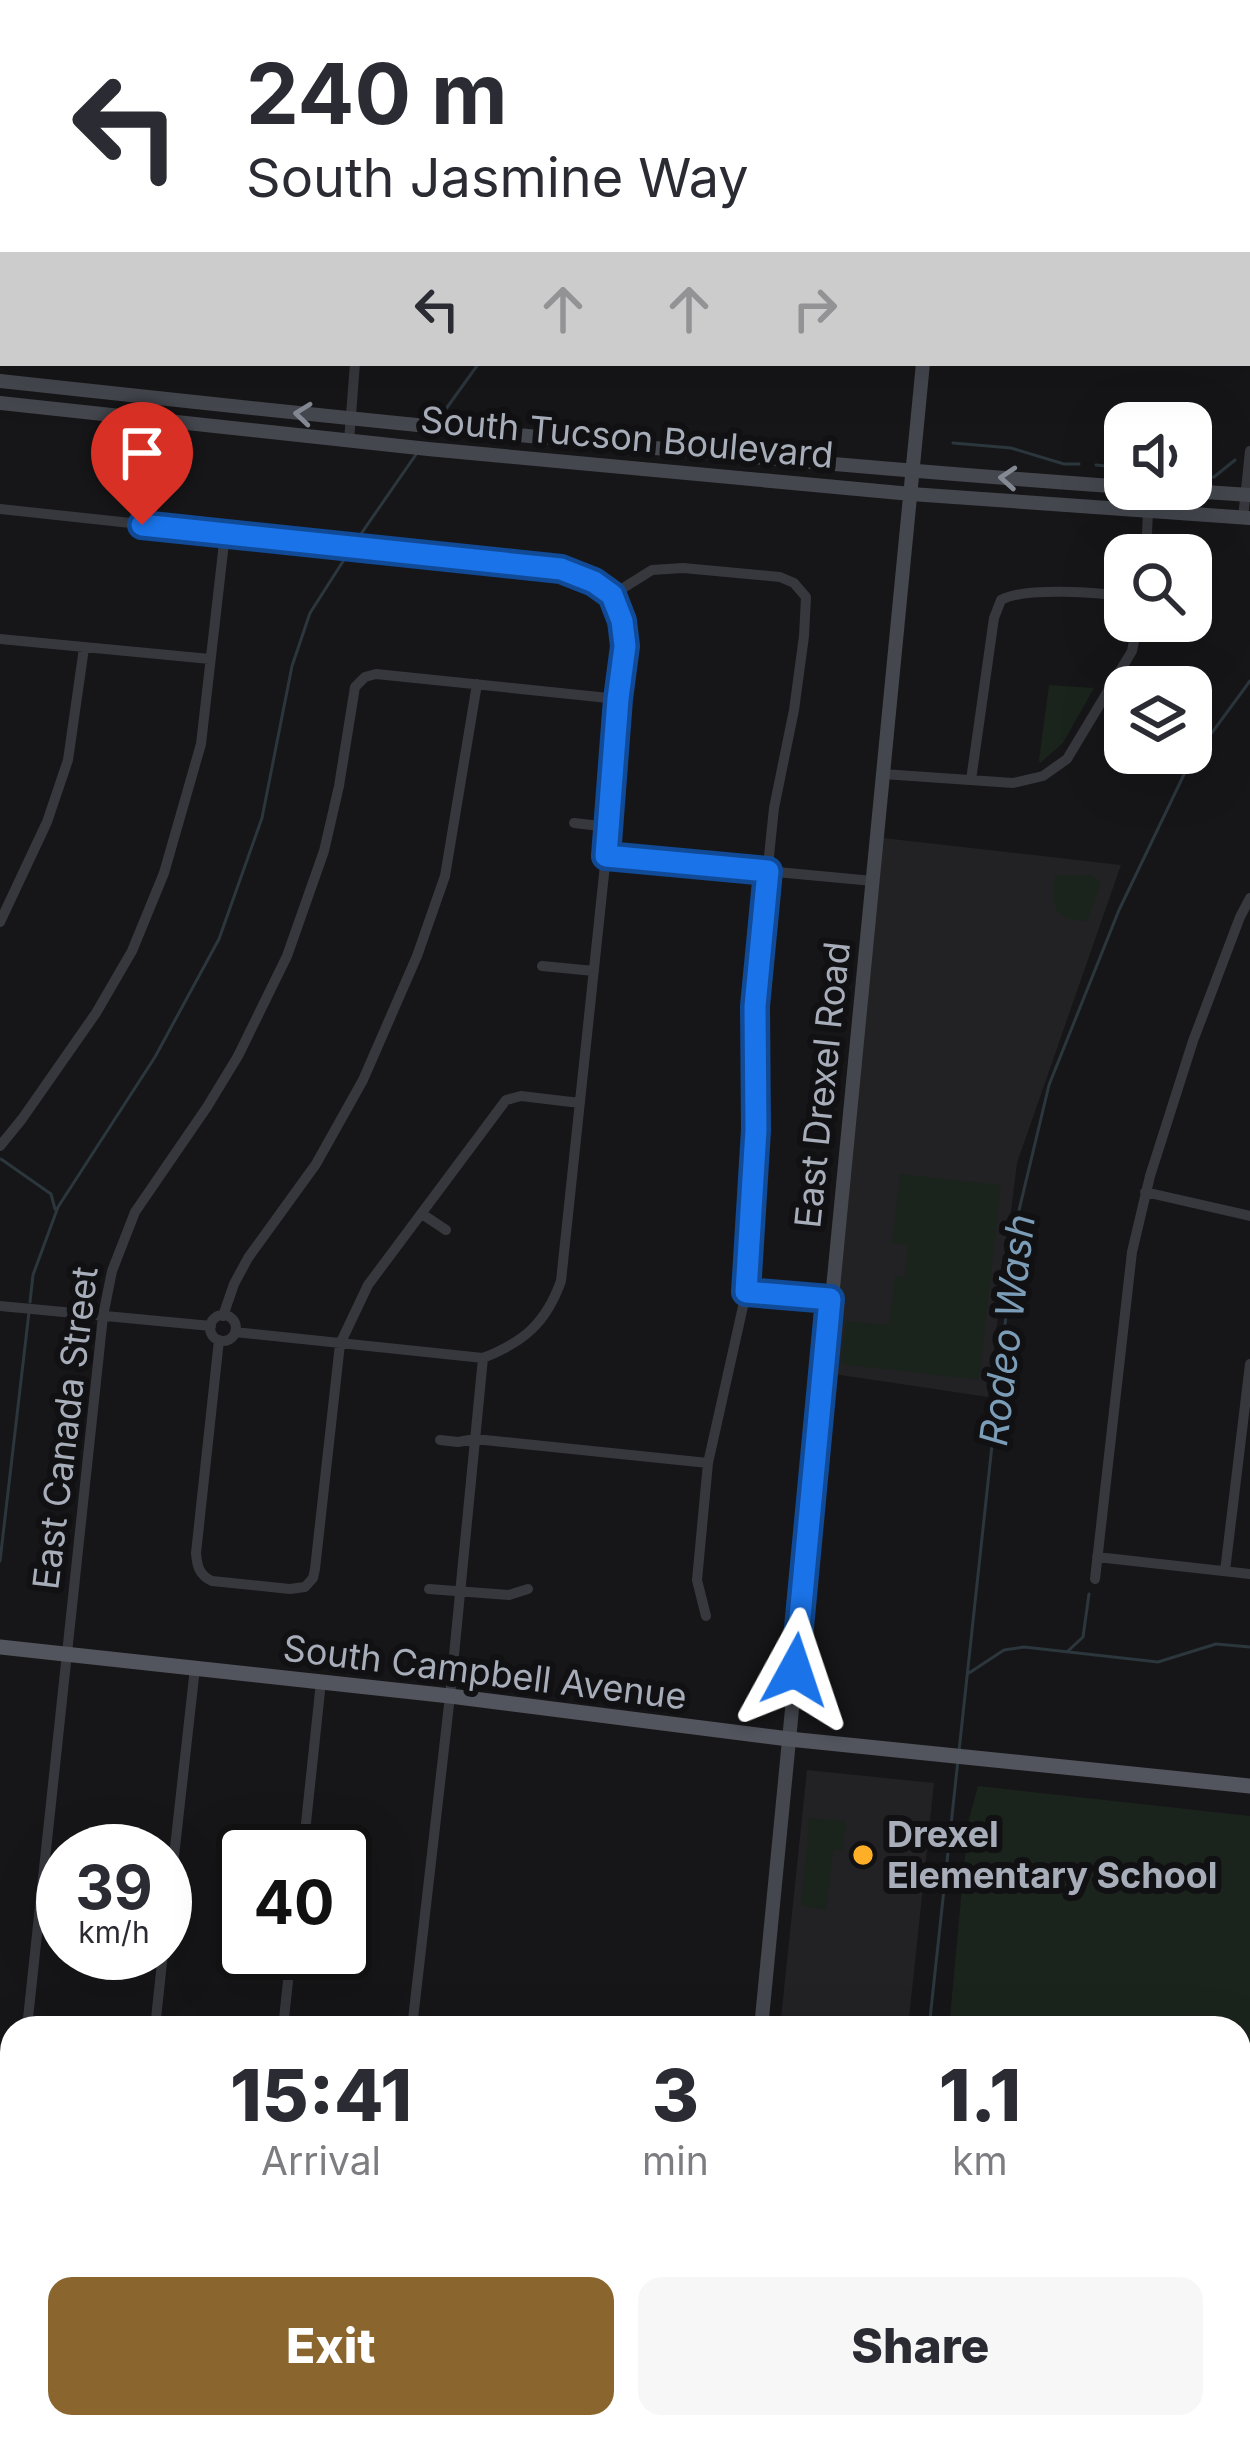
<!DOCTYPE html>
<html lang="en">
<head>
<meta charset="utf-8">
<style>
  body { margin:0; font-family:Inter,sans-serif; background:#f7f7f7; color:#2b2b33; height:100vh; display:flex; flex-direction:column; font-size:45px; white-space:nowrap }
  * { box-sizing:border-box; margin:0 }
  p { font-size:39px; color:#7c7c81 }
  .icon { flex:none; width:66px; height:66px; fill:none; stroke:currentColor; stroke-width:2; stroke-linecap:round; stroke-linejoin:round }
  .map { position:relative; flex:1; overflow:hidden }
  .panel { position:absolute; left:0px; top:2016px; width:1251px; height:423px; display:flex; flex-direction:column; background:#fff; border-radius:36px 36px 0 0; box-shadow:0 12px 48px #0002 }
  .panel>* { flex:none }
  .guide { position:absolute; left:0px; top:0px; width:1251px; height:366px; box-shadow:0 12px 48px #0002; background:#fff; color:#2b2b33; overflow:hidden }
  .buttons { position:absolute; left:1104px; top:402px; display:grid; gap:24px }
  .buttons a { display:grid; place-items:center; width:108px; height:108px; border-radius:24px; background:#fff; box-shadow:0 12px 48px #0002; font-size:60px }
  .speed { position:absolute; left:36px; top:1824px; display:flex; gap:24px; font-size:60px; font-weight:700; text-align:center }
  .speed>* { display:grid; place-content:center; width:156px; height:156px; border-radius:50%; background:#fff; box-shadow:0 12px 48px #0002; line-height:1 }
  .speed small { font-size:30px; font-weight:400 }
  .speed .limit { border:6px solid #111; border-radius:18px; background:#fff; color:#111 }
  .pin { position:absolute; display:grid; place-items:center; width:102px; height:102px; color:#fff; margin:-123px -51px; border-radius:50% 50% 50% 0; rotate:-45deg; box-shadow:0 0 12px #0007 }
  .pin .icon { rotate:45deg }
  .me { position:absolute; width:132px; margin:-66px; rotate:5deg; stroke-linejoin:round; filter:drop-shadow(0 0 9px #0008) }
  .turn { display:flex; align-items:center; gap:42px; height:252px; padding:0 48px; font-size:54px }
  .turn .icon { width:156px; height:156px; stroke-width:2.5 }
  .turn b { display:block; font-size:84px; line-height:102px }
  .lanes { display:flex; align-items:center; height:114px; padding:0 48px; background:#0003; justify-content:center; gap:60px; direction:ltr }
  .lanes .off { opacity:.35 }
  .eta { display:flex; justify-content:space-evenly; align-items:center; height:204px; text-align:center }
  .eta b { font-size:72px; font-weight:800; line-height:84px }
  .cta { display:flex; gap:24px; margin-top:auto; padding:24px 48px }
  .cta a { flex:1; height:138px; border-radius:24px; background:#8a662e; color:#fff; font-size:48px; font-weight:800; line-height:138px; text-align:center }
  .cta a+a { background:#f7f7f7; color:#2b2b33 }
  .map>svg:first-child { display:block }
  .built { fill:#222225 }
  .green { fill:#1b241c }
  .lines { fill:none; stroke-linecap:round; stroke-linejoin:round }
  .stream { stroke:#2b363d; stroke-width:3 }
  .street { stroke:#36383d; stroke-width:10 }
  .secondary { stroke:#44474e; stroke-width:14 }
  .primary { stroke:#52555d; stroke-width:15 }
  .oneway { stroke:#848994 }
  .route-casing { stroke:#114b97; stroke-width:30 }
  .route { stroke:#1a73e8; stroke-width:21 }
  .poi-dot { fill:#ffaf27; stroke:#111113; stroke-width:4.5 }
  .labels { text-anchor:middle; stroke-width:12; stroke-linejoin:round; paint-order:stroke }
  .street-label { font-size:36px; fill:#a7adb9; stroke:#111113 }
  .poi-label { font-size:36px; font-weight:bold; fill:#a7adb9; stroke:#111113; text-anchor:start }
  .water-label { font-size:39px; font-style:italic; fill:#7b9db7; stroke:#111113 }
</style>
</head>
<body>
<div class="map">
<svg width="1250" height="2438" viewBox="0 0 1250 2438">
  <rect width="100%" height="100%" fill="#161618"/>
  <path class="built" d="M883,838L1121,865L1017,1163L988,1397L827,1373Z
    M807,1770L934,1783L908,2028H780Z"/>
  <path class="green" d="M1049,685L1094,688L1063,743L1040,763L1039,760Z
    M1055,875H1091L1101,883L1087,921C1053,921 1051,905 1055,875Z
    M900,1174L1001,1185L979,1380L841,1364L846,1321L889,1325L895,1276L905,1277L908,1246L892,1243Z
    M978,1786L1250,1816V2438H1143L1145,2427H1239V2028H949L968,1823Z
    M809,1818L846,1821L843,1850H833L826,1910L801,1906Z"/>
  <g class="lines">
    <path class="stream" d="M770,3L775,0
      M438,420L479,363
      M953,443L1011,448L1064,464H1079
      M1096,465L1125,468
      M1191,475L1214,477L1235,460
      M354,544L417,453
      M1,1159L51,1194L55,1209
      M30,1302L33,1275L58,1207L155,1057L219,939L262,818L292,666L310,613L349,552
      M0,1561L29,1312
      M1068,1651L1083,1637L1089,1594
      M969,1673L1004,1650L1024,1647L1158,1662L1216,1644L1250,1647
      M959,1751L1016,1223L1049,1085L1119,910L1189,764L1250,681
      M929,2028L958,1760
      M0,2139H12"/>
    <path class="street" d="M154,0L157,3
      M0,89L3,86
      M0,125L3,129
      M0,272L3,273
      M349,441L355,363
      M0,509L561,569L594,582L612,595L652,570L683,568L780,577L794,583L806,597L804,636L794,710L774,808L759,952L755,1006V1160L746,1293L708,1463L697,1580L706,1616
      M1243,518L1250,451
      M1146,555L1148,512
      M1001,600C1023,587 1099,592 1125,597
      M0,639L210,659
      M883,774L1013,783L1043,776L1067,759L1132,651L1138,621
      M971,780L994,618L1001,600
      M574,823L609,827
      M606,856L873,881
      M0,922L47,822L68,760L84,648
      M542,966L594,971
      M0,1146L22,1119L96,1013L132,951L164,873L201,744L225,534
      M1145,1192L1250,1216
      M422,1214L446,1230
      M746,1292L830,1299
      M0,1306L211,1326
      M210 1328a13 13 0 1 1 26 0a13 13 0 1 1-26 0Z
      M223,1316L234,1284L248,1258L316,1164L363,1080L417,956L445,876L477,684
      M235,1332L483,1358C524,1342 546,1323 561,1281L609,827L618,699L625,647L622,621L612,595
      M219,1340L196,1553C197,1566 199,1575 212,1581L290,1589L305,1587L313,1578L315,1569L340,1344L368,1285L506,1100L521,1096L580,1103
      M440,1440L458,1442L475,1439L708,1463
      M1097,1557L1250,1574
      M1225,1571L1250,1364
      M1095,1579L1132,1252L1150,1176L1193,1041L1240,917L1250,898
      M429,1589L509,1595L528,1589
      M303,1851L321,1682
      M165,1937L195,1668
      M27,2028L103,1316L112,1271L135,1212L207,1107L238,1056L287,956L324,851L339,786L355,687L365,677L376,674L618,699
      M155,2028L163,1953
      M283,2028L291,1953
      M412,2028L450,1696L483,1358
      M0,2327L12,2328
      M896,2427L996,2438
      M457,2438L458,2427
      M626,2438L627,2427"/>
    <path class="secondary" d="M957,3V0
      M0,381C375,422 749,460 1125,487
      M0,403L428,449L911,494L1250,518
      M1160,489L1250,495
      M761,2028L923,363
      M720,2438L721,2427"/>
    <path class="primary" d="M0,1647L450,1696L789,1739L1250,1786"/>
  </g>
  <defs><path id="oneway-chevron" d="M-2-3.5L2.5 0L-2 3.5" fill="none" stroke-width="1.6" stroke-linecap="round" stroke-linejoin="round" transform="scale(3)"/></defs>
  <g class="oneway">
    <use href="#oneway-chevron" transform="translate(303 414) rotate(-174)"/>
    <use href="#oneway-chevron" transform="translate(1008 478) rotate(-176)"/>
  </g>
  <g class="lines">
    <defs>
      <path id="route" d="M142,525L561,569L594,582L612,595L622,621L625,646L618,699L606,856L768,871L755,1006L756,1130L746,1292L830,1299L795,1670"/>
    </defs>
    <use href="#route" class="route-casing"/>
    <use href="#route" class="route"/>
  </g>
  <circle class="poi-dot" cx="863" cy="1855" r="12"/>
  <g class="labels">
    <g class="street-label">
      <text transform="translate(627 437) rotate(5)" y="13">South Tucson Boulevard</text>
      <text transform="translate(822 1085) rotate(-84)" y="13">East Drexel Road</text>
      <text transform="translate(65 1428) rotate(-83)" y="13">East Canada Street</text>
      <text transform="translate(485 1672) rotate(7)" y="13">South Campbell Avenue</text>
    </g>
    <g class="poi-label">
      <text x="887" y="1847">Drexel<tspan x="887" dy="41">Elementary School</tspan></text>
    </g>
    <g class="water-label">
      <text transform="translate(1007 1330) rotate(-83)" y="14">Rodeo Wash</text>
    </g>
  </g>
</svg>
<div class="buttons">
<a><svg class="icon" aria-label="sound" viewBox="0 0 24 24"><path d="M4 9h4l5-4v14l-5-4H4zM17 9q2 3 0 6"/></svg></a>
<a><svg class="icon" aria-label="search" viewBox="0 0 24 24"><circle cx="10" cy="10" r="6"/><path d="M15 15l6 6"/></svg></a>
<a><svg class="icon" aria-label="layers" viewBox="0 0 24 24"><path d="M12 4l9 5-9 5-9-5zM3 14l9 5 9-5"/></svg></a>
</div>
<div class="speed"><div>39<small>km/h</small></div><div class="limit">40</div></div>
<div class="pin" style="left:142px;top:525px;background:#d93025"><svg class="icon" aria-label="arrive" viewBox="0 0 24 24"><path d="M6 21V4h12l-3 4 3 4H6"/></svg></div>
<svg class="me" style="left:795px;top:1670px" viewBox="-20 -20 40 40"><path d="M0-17L14 15 0 8-14 15z" fill="#1a73e8" stroke="#fff" stroke-width="4"/></svg>
<div class="guide">
<div class="turn"><svg class="icon" aria-label="left" viewBox="0 0 24 24"><path d="M17 20v-9H6M10 6l-5 5 5 5"/></svg><div><b>240 m</b>South Jasmine Way</div></div>
<div class="lanes"><svg class="icon" aria-label="left" viewBox="0 0 24 24"><path d="M17 20v-9H6M10 6l-5 5 5 5"/></svg><svg class="icon off" aria-label="ahead" viewBox="0 0 24 24"><path d="M12 20V5M6 11l6-6 6 6"/></svg><svg class="icon off" aria-label="ahead" viewBox="0 0 24 24"><path d="M12 20V5M6 11l6-6 6 6"/></svg><svg class="icon off" aria-label="right" viewBox="0 0 24 24"><path d="M7 20v-9h11M14 6l5 5-5 5"/></svg></div>
</div>
<section class="panel">
<div class="eta">
<div><b>15:41</b><p>Arrival</p></div>
<div><b>3</b><p>min</p></div>
<div><b>1.1</b><p>km</p></div>
</div>
<div class="cta"><a>Exit</a><a>Share</a></div>
</section>
</div>
</body>
</html>
